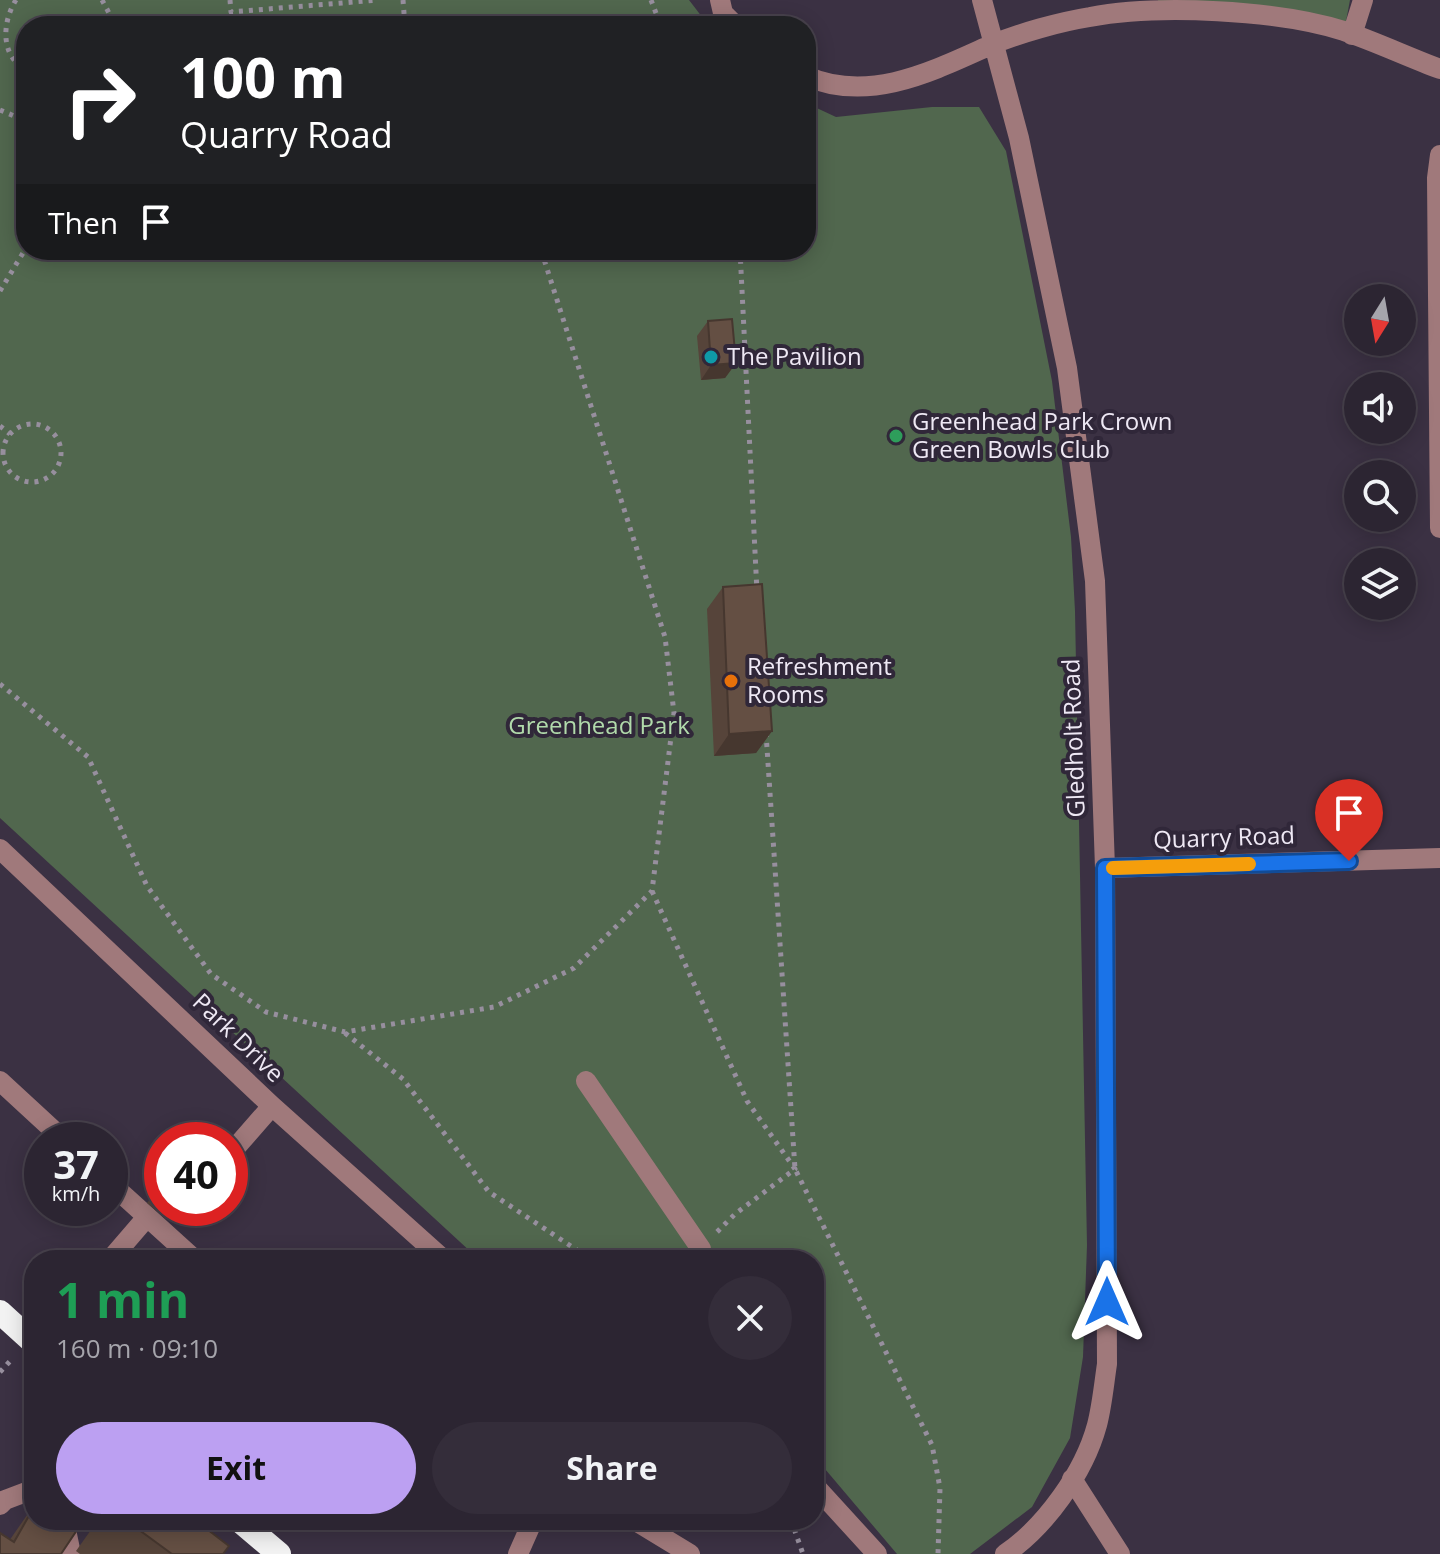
<!DOCTYPE html>
<html lang="en">
<head>
<meta charset="utf-8">
<style>
  body { margin:0; font-family:"Open Sans",sans-serif; background:#342d3a; color:#f1f3f6; height:100vh; display:flex; flex-direction:column; font-size:30px; white-space:nowrap }
  * { box-sizing:border-box; margin:0 }
  p { font-size:26px; color:#a6a5ac }
  .icon { flex:none; width:44px; height:44px; fill:none; stroke:currentColor; stroke-width:2; stroke-linecap:round; stroke-linejoin:round }
  .map { position:relative; flex:1; overflow:hidden }
  .drawer { position:absolute; left:24px; top:1250px; width:800px; height:280px; display:flex; flex-direction:column; background:#2c2532; border-radius:32px; box-shadow:0 4px 20px #0003,0 0 0 2px #48424d }
  .drawer>* { flex:none }
  .banner { position:absolute; left:16px; top:16px; width:800px; height:244px; border-radius:32px; box-shadow:0 4px 20px #0003,0 0 0 2px #48424d; background:#202124; color:#fff; overflow:hidden }
  .needle { width:52px; rotate:191deg }
  .tools { position:absolute; left:1344px; top:284px; display:grid; gap:16px }
  .tools a { display:grid; place-items:center; width:72px; height:72px; border-radius:50%; background:#2c2532; box-shadow:0 4px 20px #0003,0 0 0 2px #48424d; font-size:40px }
  .speed { position:absolute; left:24px; top:1122px; display:flex; gap:16px; font-size:40px; font-weight:700; text-align:center }
  .speed>* { display:grid; place-content:center; width:104px; height:104px; border-radius:50%; background:#2c2532; box-shadow:0 4px 20px #0003,0 0 0 2px #48424d; line-height:1 }
  .speed small { font-size:20px; font-weight:400 }
  .speed .limit { border:12px solid #d22; background:#fff; color:#111 }
  .pin { position:absolute; display:grid; place-items:center; width:68px; height:68px; color:#fff; margin:-82px -34px; border-radius:50% 50% 50% 0; rotate:-45deg; box-shadow:0 0 8px #0007 }
  .pin .icon { rotate:45deg }
  .me { position:absolute; width:88px; margin:-44px; rotate:0deg; stroke-linejoin:round; filter:drop-shadow(0 0 6px #0008) }
  .turn { display:flex; align-items:center; gap:28px; height:168px; padding:0 32px; font-size:36px }
  .turn .icon { width:104px; height:104px; stroke-width:2.5 }
  .turn b { display:block; font-size:56px; line-height:68px }
  .then { display:flex; align-items:center; height:76px; padding:0 32px; background:#0003; gap:16px; font-size:30px }
  .round { display:grid; place-items:center; flex:none; width:84px; height:84px; border-radius:42px; background:#342d3a }
  .summary { display:flex; align-items:center; justify-content:space-between; height:136px; padding:0 32px }
  h1 { font-size:48px; font-weight:700; line-height:60px; color:#1e9e55 }
  .button { display:flex; gap:16px; margin-top:auto; padding:16px 32px }
  .button a { flex:1; height:92px; border-radius:48px; background:#bca0f2; color:#111; font-size:32px; font-weight:700; line-height:92px; text-align:center }
  .button a+a { background:#342d3a; color:#f1f3f6 }
  .map>svg:first-child { display:block }
  .green { fill:#51674e }
  .lines { fill:none; stroke-linecap:round; stroke-linejoin:round }
  .path { stroke:#978f9e; stroke-width:5; stroke-dasharray:4 6; stroke-linecap:butt }
  .minor { stroke:#a0797b; stroke-width:20 }
  .highway { stroke:#f2f2f2; stroke-width:24 }
  .wall { fill:#56443a }
  .shaded-wall { fill:#46372f }
  .building { fill:#644f43; stroke:#46372f; stroke-width:2 }
  .route-casing { stroke:#114b97; stroke-width:20 }
  .route { stroke:#1a73e8; stroke-width:14 }
  .slow { stroke:#f59e0b; stroke-width:14 }
  .culture-dot { fill:#0f9aa8; stroke:#302739; stroke-width:3 }
  .leisure-dot { fill:#2e9e5b; stroke:#302739; stroke-width:3 }
  .food-dot { fill:#e8710a; stroke:#302739; stroke-width:3 }
  .labels { text-anchor:middle; stroke-width:8; stroke-linejoin:round; paint-order:stroke }
  .poi-label { font-size:24px; fill:#eee8f4; stroke:#302739; text-anchor:start }
  .park-label { font-size:24px; fill:#b1daab; stroke:#302739 }
  .street-label { font-size:24px; fill:#eee8f4; stroke:#302739 }
</style>
</head>
<body>
<div class="map">
<svg width="1440" height="1554" viewBox="0 0 1440 1554">
  <rect width="100%" height="100%" fill="#3b3143"/>
  <path class="green" d="M0,0H689L709,26H26V250H806V103L836,117L932,107H979L1006,151L1052,381L1071,537L1075,611L1087,1245L1083,1357L1070,1438L1032,1507L970,1554H897L814,1456V1260H487L472,1253L0,818Z
    M1158,0H1350L1344,32L1157,11Z"/>
  <g class="lines">
    <path class="path" d="M16,0C2,22 0,56 26,70
      M102,0L116,26
      M230,0L231,12L378,0
      M403,0L405,26
      M651,0L661,26
      M0,110L26,121
      M740,250L757,592
      M0,291L26,248
      M3 453a29 29 0 1 1 58 0a29 29 0 1 1-58 0Z
      M0,426L10,434
      M0,684L88,757L147,886L211,974L266,1012L345,1032L494,1007L574,968L652,891L674,713L665,637L541,250
      M766,733L795,1169L932,1445L940,1488L938,1554
      M652,891L747,1101L795,1169L735,1214L716,1233
      M345,1033L403,1079L489,1192L592,1260
      M152,1189L162,1178
      M0,1372L13,1358
      M791,1520L803,1554"/>
    <path class="minor" d="M720,0L723,13L736,26
      M982,0L1019,138L1067,368L1095,581L1105,868L1107,1364C1104,1384 1102,1406 1097,1425C1084,1473 1045,1527 1005,1554
      M1352,35L1363,0
      M806,76C869,104 933,71 991,45C1020,33 1059,22 1090,17C1158,4 1278,10 1344,31C1376,42 1408,57 1440,69
      M1440,155L1437,178L1440,528
      M0,849L272,1106L444,1260
      M1105,868L1440,858
      M0,1081L64,1140
      M586,1081L701,1249L691,1260
      M230,1154L272,1106
      M110,1183L195,1260
      M110,1260L147,1217
      M1072,1479L1120,1554
      M814,1485L877,1554
      M0,1505L5,1500L34,1489
      M64,1520L71,1554
      M634,1520L690,1554
      M518,1554L530,1527L520,1520"/>
    <path class="highway" d="M0,1312L34,1343
      M239,1520L279,1554"/>
  </g>
  <path class="wall" d="M708,321L736,363L725,378L701,380L697,336Z
    M723,587L772,731L756,753L714,756L707,609Z
    M162,1184V1208H175L166,1219L147,1203Z
    M34,1505V1520L61,1554H0Z
    M98,1520H202L199,1523L223,1554H80L76,1551Z"/>
  <path class="shaded-wall" d="M736,363L725,378L701,380L711,365Z
    M772,731L756,753L714,756L729,734Z"/>
  <path class="building" d="M732,319L736,363L711,365L708,321Z
    M762,584L772,731L729,734L723,587Z
    M162,1184V1204L152,1195Z
    M34,1507V1520H82L83,1521L61,1554H0V1533L14,1542Z
    M118,1520H202L199,1523L229,1546L223,1554H172L131,1524L128,1528Z"/>
  <g class="lines">
    <defs>
      <path id="route" d="M1107,1302L1105,868L1349,861"/>
    </defs>
    <use href="#route" class="route-casing"/>
    <use href="#route" class="route"/>
    <path class="slow" d="M1113,868L1249,864"/>
  </g>
  <circle class="culture-dot" cx="711" cy="357" r="8"/>
  <circle class="leisure-dot" cx="896" cy="436" r="8"/>
  <circle class="food-dot" cx="731" cy="681" r="8"/>
  <g class="labels">
    <g class="poi-label">
      <text x="727" y="365">The Pavilion</text>
      <text x="912" y="430">Greenhead Park Crown<tspan x="912" dy="28">Green Bowls Club</tspan></text>
      <text x="747" y="675">Refreshment<tspan x="747" dy="28">Rooms</tspan></text>
    </g>
    <g class="park-label">
      <text x="599" y="734">Greenhead Park</text>
    </g>
    <g class="street-label">
      <text transform="translate(1074 738) rotate(-92)" y="8">Gledholt Road</text>
      <text transform="translate(1224 838) rotate(-2)" y="8">Quarry Road</text>
      <text transform="translate(238 1038) rotate(44)" y="8">Park Drive</text>
    </g>
  </g>
</svg>
<div class="tools">
<a><svg class="needle" viewBox="-14 -14 28 28"><path d="M0-13l5 13h-10z" fill="#e53935"/><path d="M0 13l5-13h-10z" fill="#a6a5ac"/></svg></a>
<a><svg class="icon" aria-label="sound" viewBox="0 0 24 24"><path d="M4 9h4l5-4v14l-5-4H4zM17 9q2 3 0 6"/></svg></a>
<a><svg class="icon" aria-label="search" viewBox="0 0 24 24"><circle cx="10" cy="10" r="6"/><path d="M15 15l6 6"/></svg></a>
<a><svg class="icon" aria-label="layers" viewBox="0 0 24 24"><path d="M12 4l9 5-9 5-9-5zM3 14l9 5 9-5"/></svg></a>
</div>
<div class="speed"><div>37<small>km/h</small></div><div class="limit">40</div></div>
<div class="pin" style="left:1349px;top:861px;background:#d93025"><svg class="icon" aria-label="arrive" viewBox="0 0 24 24"><path d="M6 21V4h12l-3 4 3 4H6"/></svg></div>
<svg class="me" style="left:1107px;top:1302px" viewBox="-20 -20 40 40"><path d="M0-17L14 15 0 8-14 15z" fill="#1a73e8" stroke="#fff" stroke-width="4"/></svg>
<div class="banner">
<div class="turn"><svg class="icon" aria-label="right" viewBox="0 0 24 24"><path d="M7 20v-9h11M14 6l5 5-5 5"/></svg><div><b>100 m</b>Quarry Road</div></div>
<div class="then">Then<svg class="icon" aria-label="arrive" viewBox="0 0 24 24"><path d="M6 21V4h12l-3 4 3 4H6"/></svg></div>
</div>
<section class="drawer">
<div class="summary"><div><h1>1 min</h1><p>160 m · 09:10</p></div><a class="round"><svg class="icon" aria-label="close" viewBox="0 0 24 24"><path d="M6 6l12 12M18 6L6 18"/></svg></a></div>
<div class="button"><a>Exit</a><a>Share</a></div>
</section>
</div>
</body>
</html>
